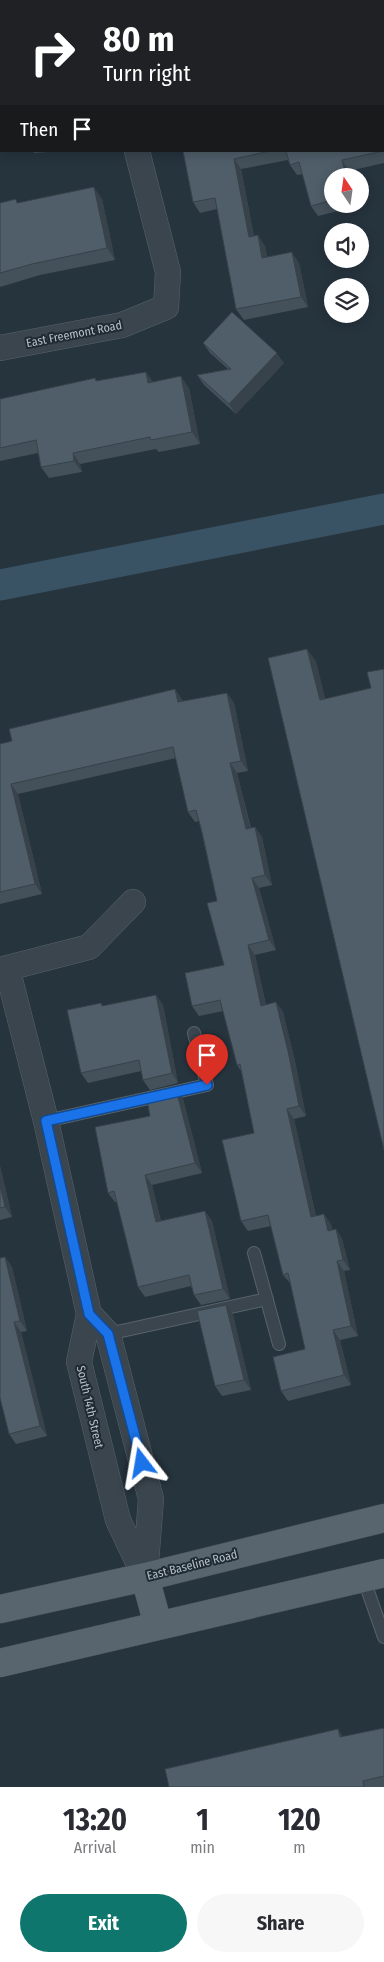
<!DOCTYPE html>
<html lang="en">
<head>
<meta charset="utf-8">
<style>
  body { margin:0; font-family:"Fira Sans Condensed",sans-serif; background:#f7f7f7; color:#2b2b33; height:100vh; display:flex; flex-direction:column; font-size:19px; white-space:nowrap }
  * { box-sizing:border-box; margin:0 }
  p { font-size:16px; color:#7c7c81 }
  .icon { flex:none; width:28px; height:28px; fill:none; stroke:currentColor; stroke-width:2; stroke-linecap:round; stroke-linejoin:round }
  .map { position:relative; height:1787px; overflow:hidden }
  .panel { display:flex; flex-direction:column; background:#fff; flex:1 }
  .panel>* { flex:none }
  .banner { position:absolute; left:0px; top:0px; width:385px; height:152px; box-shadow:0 2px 12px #0003; background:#202124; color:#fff; overflow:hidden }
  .needle { width:32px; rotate:347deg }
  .tools { position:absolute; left:324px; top:168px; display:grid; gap:10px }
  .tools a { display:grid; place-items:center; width:45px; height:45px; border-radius:50%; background:#fff; box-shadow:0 2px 12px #0003; font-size:25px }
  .pin { position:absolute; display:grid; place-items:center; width:42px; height:42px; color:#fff; margin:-51px -21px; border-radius:50% 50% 50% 0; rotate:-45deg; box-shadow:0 0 5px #0007 }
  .pin .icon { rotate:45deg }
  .me { position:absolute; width:55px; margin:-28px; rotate:346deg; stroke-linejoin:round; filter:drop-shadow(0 0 4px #0008) }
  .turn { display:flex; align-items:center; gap:18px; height:105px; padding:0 20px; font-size:22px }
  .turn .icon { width:65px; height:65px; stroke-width:2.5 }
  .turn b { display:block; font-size:35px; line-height:42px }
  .then { display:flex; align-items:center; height:48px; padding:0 20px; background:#0003; gap:10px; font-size:19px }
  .eta { display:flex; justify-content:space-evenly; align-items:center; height:85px; text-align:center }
  .eta b { font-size:30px; font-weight:700; line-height:35px }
  .button { display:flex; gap:10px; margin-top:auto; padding:10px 20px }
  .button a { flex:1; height:58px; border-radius:30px; background:#0f766e; color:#fff; font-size:20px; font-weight:700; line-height:58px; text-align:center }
  .button a+a { background:#f7f7f7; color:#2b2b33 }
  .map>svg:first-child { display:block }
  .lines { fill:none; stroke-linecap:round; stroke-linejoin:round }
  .canal { stroke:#3a5364; stroke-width:31 }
  .lane-casing { stroke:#58636c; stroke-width:14 }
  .street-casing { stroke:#58636c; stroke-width:26 }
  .primary-casing { stroke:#46515a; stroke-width:29 }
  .lane { stroke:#3a454e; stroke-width:12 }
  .street { stroke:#3a454e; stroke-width:25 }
  .primary { stroke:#58656e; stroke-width:28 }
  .wall { fill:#44515a }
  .shaded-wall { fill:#37424a }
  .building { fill:#4f5e69; stroke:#37424a }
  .route-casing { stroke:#114b97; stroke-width:12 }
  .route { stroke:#1a73e8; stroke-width:9 }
  .labels { text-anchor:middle; stroke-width:4; stroke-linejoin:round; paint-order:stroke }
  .street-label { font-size:12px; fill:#b6c0c9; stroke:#1f2a33 }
</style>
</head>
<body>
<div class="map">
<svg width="384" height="1787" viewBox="0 0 384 1787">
  <rect width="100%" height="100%" fill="#26343e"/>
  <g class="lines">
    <path class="canal" d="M0,585L384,509"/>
    <defs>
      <path id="lane" d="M46,1121L207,1085L194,1033
        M254,1253L279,1344
        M108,1334L267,1299
        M363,1577L384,1637"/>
      <path id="street" d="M0,348L122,325L166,307L168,272L137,151
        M7,968L46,1121L89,1314L79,1362L118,1520L145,1577
        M0,970L89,947L133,902
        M89,1314L108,1334L151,1499L145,1576"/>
      <path id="primary" d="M145,1577L158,1625
        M0,1609L145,1577L384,1518
        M0,1663L384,1573"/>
    </defs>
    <use href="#lane" class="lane-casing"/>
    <use href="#street" class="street-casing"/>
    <use href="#primary" class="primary-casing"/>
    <use href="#lane" class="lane"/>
    <use href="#street" class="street"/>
    <use href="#primary" class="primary"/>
  </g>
  <path class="wall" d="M157,0H261L256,1H158Z
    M0,74H1V129H0Z
    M384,90V163L349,171L350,176H332V204H357L358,206L318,216L311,206L303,174L297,175L290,165L288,160L241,169L254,236L265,246L267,257L299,263L308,307L244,320L236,309L217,209L200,213L193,202L183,151H384Z
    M33,151H62L34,153Z
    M102,199L115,260L40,275L0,287V203H19Z
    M203,343L284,363L236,414L204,385L197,375L228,369L210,353Z
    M95,378L97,381L153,382L189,388L200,444L159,452L156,449L80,464L82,472L49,478L41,467L38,453L0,461V399Z
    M227,693L234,703L248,771L237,773L251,828L255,827L262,837L272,885L259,888L276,950L255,955L266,1005L276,1002L283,1012L295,1061L306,1116L294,1119L316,1216L331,1224L332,1230L336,1229L342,1239L350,1270L344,1271L358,1336L340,1340L351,1385L288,1401L281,1391L305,1349L291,1284L283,1275L271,1226L248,1231L241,1221L254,1133L241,1071L237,1065L223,1011L199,1016L192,1006L224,965L217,901L199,821L195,822L188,812L176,758L18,794L42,894L0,904V744L182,699L183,702Z
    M156,995L163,1005L178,1083L150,1090L143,1080L141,1071L88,1083L81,1073L101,1003L103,1006Z
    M183,1099L202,1173L152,1185L161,1221L205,1211L212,1221L230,1299L201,1305L194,1295L191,1286L145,1297L138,1287L117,1202H115L108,1193L150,1116Z
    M0,1166L12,1217L0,1220Z
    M5,1257L12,1267L27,1331L21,1332L47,1436L16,1444L9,1434Z
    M233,1315L251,1390L222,1396L215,1386Z
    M384,1728V1787H169L338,1729L343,1737Z"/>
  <path class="shaded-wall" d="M234,159L241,169L256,248L249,237Z
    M342,160L349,171L350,176H346Z
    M94,187L102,199L115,260L107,248Z
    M258,235L265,246L270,268L262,258Z
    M292,252L299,263L308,307L301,297Z
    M277,353L284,363L236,414L229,404Z
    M146,372L154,383H148Z
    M181,376L189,388L200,444L192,432Z
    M73,453L80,464L82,472L74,461Z
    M307,649L316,661L329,713L320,700Z
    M175,689L182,699L185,712L178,702Z
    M227,693L234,703L248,771L241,761Z
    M230,763L237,773L253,839L246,829Z
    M11,784L18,794L42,894L35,884Z
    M255,827L262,837L272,885L265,875Z
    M252,878L259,888L276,950L269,940Z
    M248,945L255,955L268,1016L261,1006Z
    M156,995L163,1005L178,1083L172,1073Z
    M276,1002L283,1012L295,1061L306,1116L299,1106Z
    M176,1089L183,1099L202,1173L195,1163Z
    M287,1109L294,1119L318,1227L311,1217Z
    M0,1166L12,1217L5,1207L0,1185Z
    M145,1175L152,1185L163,1232L156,1222Z
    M205,1211L212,1221L230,1299L223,1289Z
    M324,1214L331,1224L335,1241L328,1231Z
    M336,1229L342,1239L350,1270L343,1260Z
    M5,1257L12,1267L27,1331L20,1321Z
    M337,1261L344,1271L358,1336L351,1326Z
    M226,1305L233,1315L251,1390L244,1380Z
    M14,1322L21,1332L47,1436L40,1426Z
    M333,1330L340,1340L351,1385L344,1375Z
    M338,1729L347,1743L340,1737Z"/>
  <path class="building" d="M46,0H95L97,1H45Z
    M157,0H204L199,1H158Z
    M0,74H1V115L0,116Z
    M183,151H270L234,159L249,237L258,235L262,258L292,252L301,297L236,309L215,198L193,202Z
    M286,151H383L342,160L346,176H332V200L311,206L299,162L290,165Z
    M94,187L107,248L32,264L0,273V203L16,199L17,203Z
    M232,312L277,353L229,404L197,375L231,369L203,343Z
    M146,372L148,383L181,376L192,432L151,440L150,437L73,453L74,461L41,467L36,440L0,448V399L95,378L96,381Z
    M307,649L320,700L371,688L367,672L384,669V1150L268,658Z
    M175,689L178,702L227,693L241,761L230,763L246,829L255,827L265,875L252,878L269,940L248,945L261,1006L276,1002L288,1051L299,1106L287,1109L311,1217L324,1214L328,1231L336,1229L343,1260L337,1261L351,1326L333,1330L344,1375L281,1391L273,1357L305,1349L288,1273L283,1275L268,1215L241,1221L222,1140L254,1133L240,1064L237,1065L220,1000L192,1006L185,973L224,965L207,903L217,901L202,832L196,810L188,812L173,747L11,784L35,884L0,892V744L12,741L9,729Z
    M156,995L172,1073L143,1080L139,1060L81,1073L67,1010L101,1003L102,1006Z
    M176,1089L195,1163L145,1175L156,1222L205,1211L223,1289L194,1295L189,1275L138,1287L114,1191L108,1193L95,1127L150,1116L146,1095Z
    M0,1185L5,1207L0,1208Z
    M5,1257L20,1321L14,1322L40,1426L9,1434L0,1398V1258Z
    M226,1305L244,1380L215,1386L197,1311Z
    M384,1728V1776L363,1781L364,1787H169L165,1769L338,1729L340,1737Z"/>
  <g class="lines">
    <defs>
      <path id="route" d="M142,1463L108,1334L89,1314L46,1121L207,1085"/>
    </defs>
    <use href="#route" class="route-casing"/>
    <use href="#route" class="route"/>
  </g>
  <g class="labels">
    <g class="street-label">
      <text transform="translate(74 334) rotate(-11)" y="4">East Freemont Road</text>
      <text transform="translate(90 1407) rotate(77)" y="4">South 14th Street</text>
      <text transform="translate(192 1565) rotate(-14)" y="4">East Baseline Road</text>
    </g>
  </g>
</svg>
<div class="tools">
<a><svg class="needle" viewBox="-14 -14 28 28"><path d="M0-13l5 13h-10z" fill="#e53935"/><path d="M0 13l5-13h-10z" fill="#7c7c81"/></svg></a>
<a><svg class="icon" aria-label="sound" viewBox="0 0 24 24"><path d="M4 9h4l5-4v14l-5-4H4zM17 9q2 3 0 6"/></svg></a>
<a><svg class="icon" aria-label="layers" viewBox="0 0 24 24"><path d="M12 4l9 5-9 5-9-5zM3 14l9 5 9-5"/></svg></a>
</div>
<div class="pin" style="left:207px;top:1085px;background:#d93025"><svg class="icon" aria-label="arrive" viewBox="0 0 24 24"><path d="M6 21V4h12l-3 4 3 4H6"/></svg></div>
<svg class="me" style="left:142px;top:1463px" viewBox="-20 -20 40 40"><path d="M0-17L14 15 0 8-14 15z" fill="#1a73e8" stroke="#fff" stroke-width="4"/></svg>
<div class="banner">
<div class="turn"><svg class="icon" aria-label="right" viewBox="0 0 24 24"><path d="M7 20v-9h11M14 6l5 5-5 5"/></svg><div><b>80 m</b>Turn right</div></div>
<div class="then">Then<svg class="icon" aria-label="arrive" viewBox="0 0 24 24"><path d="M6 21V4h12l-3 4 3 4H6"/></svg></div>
</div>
</div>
<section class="panel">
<div class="eta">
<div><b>13:20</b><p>Arrival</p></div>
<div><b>1</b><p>min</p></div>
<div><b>120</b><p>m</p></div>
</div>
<div class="button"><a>Exit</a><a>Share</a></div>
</section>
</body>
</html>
